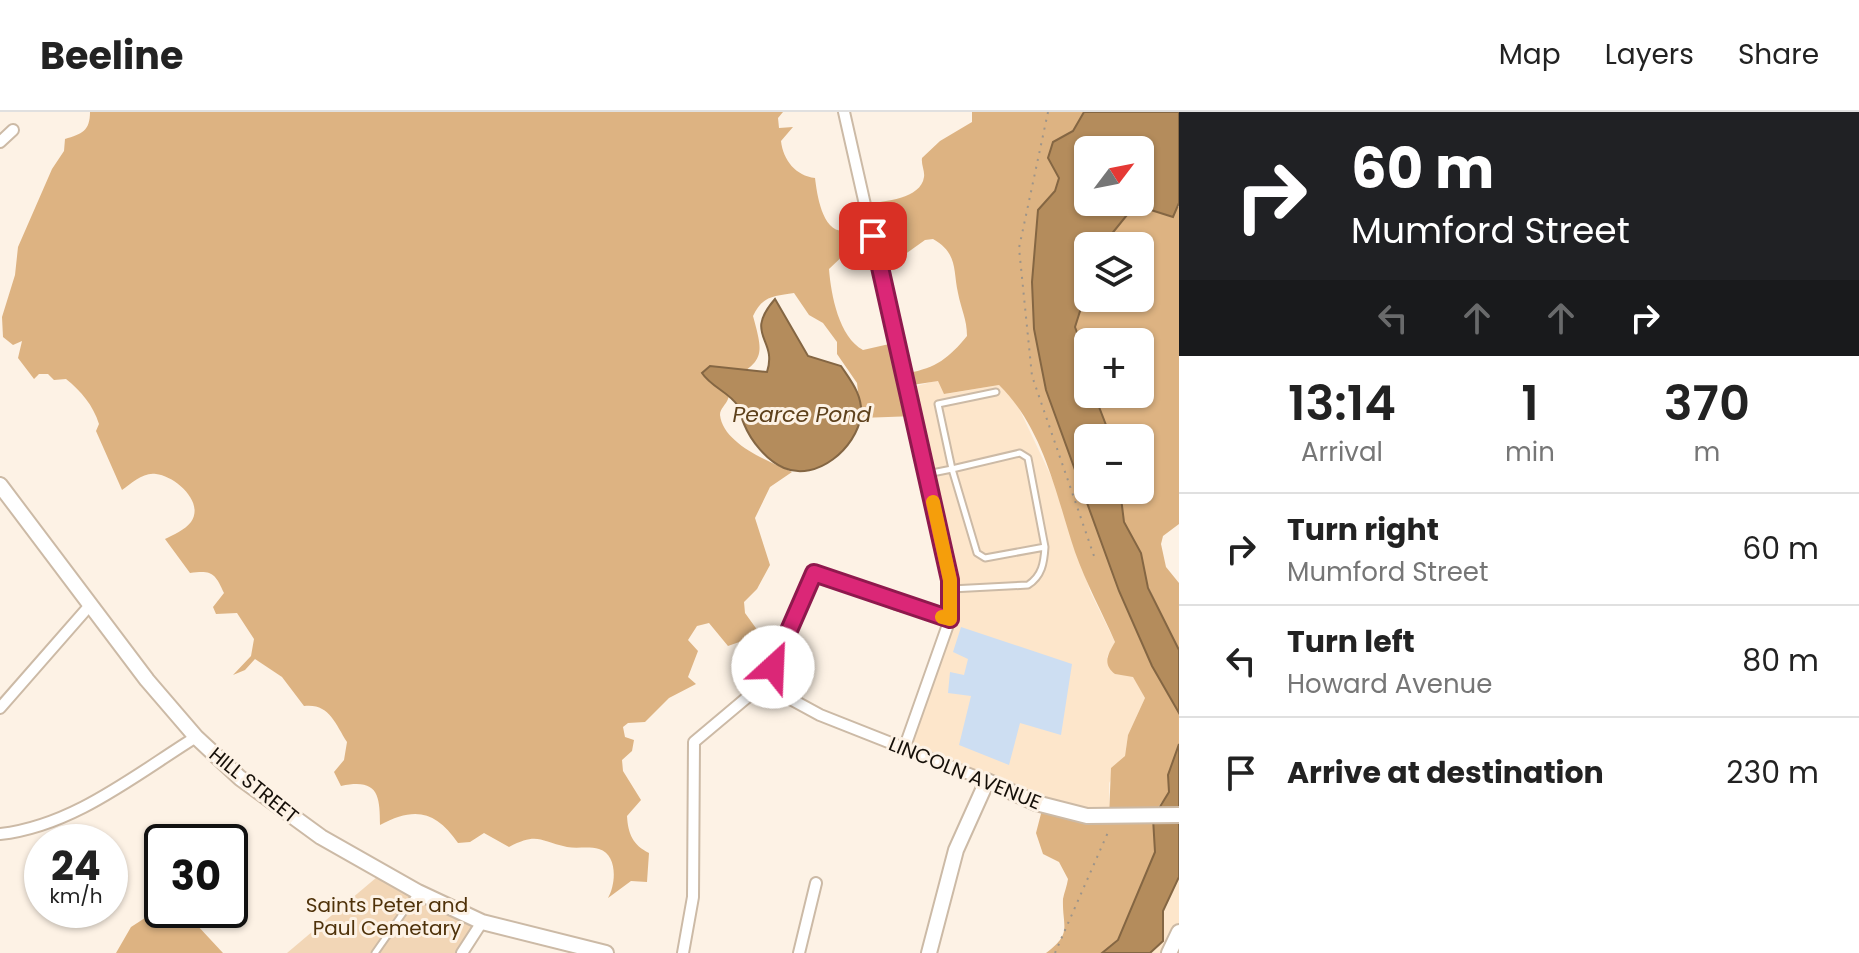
<!DOCTYPE html>
<html lang="en">
<head>
<meta charset="utf-8">
<style>
  body { margin:0; font-family:Poppins,sans-serif; background:#f2f2f2; color:#222; height:100vh; display:flex; flex-direction:column; font-size:30px; white-space:nowrap }
  * { box-sizing:border-box; margin:0 }
  p { font-size:26px; color:#767676 }
  .icon { flex:none; width:44px; height:44px; fill:none; stroke:currentColor; stroke-width:2; stroke-linecap:round; stroke-linejoin:round }
  .map { position:relative; flex:1; overflow:hidden }
  .details { display:flex; flex-direction:column; background:#fff; width:680px }
  .details>* { flex:none }
  .banner { background:#202124; color:#fff; overflow:hidden }
  .needle { width:52px; rotate:58deg }
  .tools { position:absolute; left:1074px; top:24px; display:grid; gap:16px }
  .tools a { display:grid; place-items:center; width:80px; height:80px; border-radius:12px; background:#fff; box-shadow:0 2px 6px #0004; font-size:40px }
  .speed { position:absolute; left:24px; top:712px; display:flex; gap:16px; font-size:40px; font-weight:700; text-align:center }
  .speed>* { display:grid; place-content:center; width:104px; height:104px; border-radius:50%; background:#fff; box-shadow:0 2px 6px #0004; line-height:1 }
  .speed small { font-size:20px; font-weight:400 }
  .speed .limit { border:4px solid #111; border-radius:12px; background:#fff; color:#111 }
  .pin { position:absolute; display:grid; place-items:center; width:68px; height:68px; color:#fff; margin:-34px; border-radius:16px; box-shadow:0 4px 12px #0006 }
  .me { position:absolute; width:88px; margin:-44px; rotate:25deg; stroke-linejoin:round; filter:drop-shadow(0 0 6px #0008) }
  .turn { display:flex; align-items:center; gap:28px; height:168px; padding:0 40px; font-size:36px }
  .turn .icon { width:104px; height:104px; stroke-width:2.5 }
  .turn b { display:block; font-size:56px; line-height:68px }
  .lanes { display:flex; align-items:center; height:76px; padding:0 40px; background:#0003; justify-content:center; gap:40px; direction:ltr }
  .lanes .off { opacity:.35 }
  .eta { display:flex; justify-content:space-evenly; align-items:center; height:136px; text-align:center }
  .eta b { font-size:48px; font-weight:600; line-height:56px }
  ul { padding:0; list-style:none }
  li { display:flex; align-items:center; gap:24px; height:112px; padding:0 40px; border-top:2px solid #e0e0e0 }
  li div { flex:1 }
  li b { display:block; font-size:30px }
  li em { font-style:normal }
  header { display:flex; align-items:center; gap:48px; box-sizing:border-box; height:112px; padding:0 40px; background:#fff; border-bottom:2px solid #e0e0e0 }
  header strong { font-size:38px }
  nav { display:flex; gap:44px; margin-inline-start:auto; font-size:28px }
  main { display:flex; flex:1; min-height:0 }
  .map>svg:first-child { display:block }
  .built { fill:#fde6cb }
  .green { fill:#f2d6b6 }
  .forest { fill:#ddb382; fill-rule:evenodd }
  .water { fill:#b48c5c; stroke:#846643; stroke-width:2; fill-rule:evenodd }
  .building { fill:#cddef2 }
  .lines { fill:none; stroke-linecap:round; stroke-linejoin:round }
  .lane-casing { stroke:#ccbaa6; stroke-width:9 }
  .street-casing { stroke:#ccbaa6; stroke-width:14 }
  .secondary-casing { stroke:#ccbaa6; stroke-width:18 }
  .path { stroke:#9d9489; stroke-width:2; stroke-dasharray:2 6; stroke-linecap:butt }
  .lane { stroke:#fff; stroke-width:5 }
  .street { stroke:#fff; stroke-width:10 }
  .secondary { stroke:#fff; stroke-width:14 }
  .route-casing { stroke:#8e194d; stroke-width:20 }
  .route { stroke:#db2777; stroke-width:14 }
  .slow { stroke:#f59e0b; stroke-width:14 }
  .labels { text-anchor:middle; stroke-width:6; stroke-linejoin:round; paint-order:stroke }
  .street-label { font-size:20px; fill:#150f08; stroke:#fdf2e5 }
  .park-label { font-size:20px; fill:#4f320a; stroke:#fdf2e5 }
  .water-label { font-size:22px; font-style:italic; fill:#5e411c; stroke:#fdf2e5 }
</style>
</head>
<body>
<header>
<strong>Beeline</strong>
<nav><a>Map</a><a>Layers</a><a>Share</a></nav>
</header>
<main>
<div class="map">
<svg width="1179" height="841" viewBox="0 0 1179 841">
  <rect width="100%" height="100%" fill="#fdf2e5"/>
  <path class="built" d="M938,268L945,282L999,273L1015,288L1059,381L1090,479L1115,530L1107,545L1115,562L1133,564L1145,586L1128,623L1125,644L1109,671V704H1084L909,638L934,558L952,470L910,276Z
    M1179,765V841H1150L1163,829V799Z"/>
  <path class="green" d="M383,760L482,810L462,841H287Z"/>
  <path class="forest" d="M90,0H783L778,6L779,16L793,15L781,29C783,48 796,64 815,66C817,82 822,120 844,119C852,118 862,114 870,112L868,92C884,89 921,87 924,65C925,59 921,53 922,46L940,29L972,10V0H1098L1048,46L1059,66L1055,79L1038,99L1032,170L1034,217L1046,277L1119,479L1152,554L1179,599V638L1168,663L1169,680L1154,701L1158,736L1126,823L1102,841H1046C1073,821 1062,815 1063,787C1064,781 1067,774 1068,767L1059,750L1043,742L1036,721L1043,694L1109,704L1111,656L1125,644L1128,623L1145,586L1133,565L1115,562C1102,552 1108,542 1115,530C1102,500 1086,471 1075,440C1056,383 1044,317 999,273L944,282L938,269L912,273L915,304L861,306L857,271L837,242V230L823,211L809,203L794,181C774,184 762,184 753,204C763,241 766,249 729,268C729,273 730,282 728,287C726,293 720,296 720,303C723,332 770,350 792,360L770,375L755,406L770,453L757,477L744,490L745,501L758,519L787,527L781,544L764,534L756,524L728,534L709,511L697,514L688,528L698,539L688,565L696,572L669,586L645,610L628,611L623,615L625,625L634,628L632,639L622,648L623,659L641,688L627,704C628,722 633,733 649,741L647,770L631,769L608,786C616,772 618,743 599,737C589,734 577,737 567,735C539,729 538,720 509,735L484,721L470,730L458,731C436,699 415,694 380,713C380,683 378,666 341,674L334,660L344,648L347,630C335,611 329,591 304,594L282,565L255,547L245,558L233,563L251,544L254,527L237,501L216,502L213,495L224,481C215,461 212,458 190,461L165,427C173,423 185,418 191,410C205,390 175,364 156,362C143,360 132,371 122,378L96,319L99,312C93,293 81,279 66,267L54,268L48,262H39L34,267L18,246L22,229L13,233L3,225L2,205L15,163L18,135L52,57L64,39L65,27C82,22 90,19 90,0ZM933,127C958,141 953,158 958,181C961,197 967,207 967,224C949,246 936,256 908,261L898,230L863,238C839,225 831,183 829,157L848,139L874,134L881,147L904,143L925,128Z
    M1139,91L1179,95V412L1163,424L1161,432L1166,455L1179,471V541L1148,474L1141,441L1124,410L1120,378H1140V326H1111L1094,282H1140V230H1088V250L1075,215L1088,174V186H1140V134H1102L1129,97Z
    M162,795L183,798L223,841H116L131,815Z"/>
  <path class="water" d="M1084,0H1179V91L1173,105L1135,93L1102,134H1088V174L1075,215L1088,250V282H1094L1111,326H1088V378H1120L1124,410L1141,441L1148,476L1179,538V601L1152,554L1119,479L1046,278L1034,217L1032,170L1038,98L1055,79L1059,66L1048,46L1053,30L1073,19ZM1088,38H1140V90H1088Z
    M775,187L808,244L841,254C851,269 863,283 861,304C856,336 817,370 784,356C766,348 751,329 744,312C741,306 741,299 738,294C729,280 711,275 702,261L710,254L767,260C778,226 743,224 775,187Z
    M1179,632V765L1163,799V829L1150,841H1102L1118,828L1155,740L1153,706L1169,680L1168,663Z"/>
  <path class="building" d="M961,515L1072,552L1061,623L1020,611L1009,653L959,633L971,584L948,581L950,560L964,563L968,547L953,540Z"/>
  <g class="lines">
    <defs>
      <path id="lane" d="M927,362L952,357L977,441L985,446L1045,435
        M951,477L1028,473C1042,464 1044,451 1045,435L1028,346L1020,341L952,357L938,292L996,280
        M375,841L417,781"/>
      <path id="street" d="M844,0L950,468V507L904,637
        M0,30L13,18
        M763,572L820,603L987,669
        M0,596L91,492
        M0,722C73,714 135,663 196,625
        M462,841L482,810
        M683,841L693,785L694,630L763,572L784,538L811,463L828,464L896,492L950,507
        M799,841L816,771"/>
      <path id="secondary" d="M0,373L147,568L196,625L240,666L321,725L418,780L482,810L606,841
        M929,841L956,738L987,669L1036,691L1087,704L1179,703
        M1169,841L1179,820"/>
    </defs>
    <use href="#lane" class="lane-casing"/>
    <use href="#street" class="street-casing"/>
    <use href="#secondary" class="secondary-casing"/>
    <path class="path" d="M1048,0L1019,136L1032,264L1094,444
      M1055,841L1109,718"/>
    <use href="#lane" class="lane"/>
    <use href="#street" class="street"/>
    <use href="#secondary" class="secondary"/>
  </g>
  <g class="lines">
    <defs>
      <path id="route" d="M773,555L814,461L950,507V468L873,124"/>
    </defs>
    <use href="#route" class="route-casing"/>
    <use href="#route" class="route"/>
    <path class="slow" d="M933,390L950,468V507L942,505"/>
  </g>
  <g class="labels">
    <g class="street-label">
      <text transform="translate(965 661) rotate(22)" y="7">LINCOLN AVENUE</text>
      <text transform="translate(254 673) rotate(39)" y="7">HILL STREET</text>
    </g>
    <g class="park-label">
      <text x="387" y="800">Saints Peter and<tspan x="387" dy="23">Paul Cemetary</tspan></text>
    </g>
    <g class="water-label">
      <text x="802" y="310">Pearce Pond</text>
    </g>
  </g>
</svg>
<div class="tools">
<a><svg class="needle" viewBox="-14 -14 28 28"><path d="M0-13l5 13h-10z" fill="#e53935"/><path d="M0 13l5-13h-10z" fill="#767676"/></svg></a>
<a><svg class="icon" aria-label="layers" viewBox="0 0 24 24"><path d="M12 4l9 5-9 5-9-5zM3 14l9 5 9-5"/></svg></a>
<a>+</a>
<a>−</a>
</div>
<div class="speed"><div>24<small>km/h</small></div><div class="limit">30</div></div>
<div class="pin" style="left:873px;top:124px;background:#d93025"><svg class="icon" aria-label="arrive" viewBox="0 0 24 24"><path d="M6 21V4h12l-3 4 3 4H6"/></svg></div>
<svg class="me" style="left:773px;top:555px" viewBox="-20 -20 40 40"><circle r="19" fill="#fff"/><path d="M0-13L10 11 0 6-10 11z" fill="#db2777"/></svg>
</div>
<section class="details">
<div class="banner">
<div class="turn"><svg class="icon" aria-label="right" viewBox="0 0 24 24"><path d="M7 20v-9h11M14 6l5 5-5 5"/></svg><div><b>60 m</b>Mumford Street</div></div>
<div class="lanes"><svg class="icon off" aria-label="left" viewBox="0 0 24 24"><path d="M17 20v-9H6M10 6l-5 5 5 5"/></svg><svg class="icon off" aria-label="ahead" viewBox="0 0 24 24"><path d="M12 20V5M6 11l6-6 6 6"/></svg><svg class="icon off" aria-label="ahead" viewBox="0 0 24 24"><path d="M12 20V5M6 11l6-6 6 6"/></svg><svg class="icon" aria-label="right" viewBox="0 0 24 24"><path d="M7 20v-9h11M14 6l5 5-5 5"/></svg></div>
</div>
<div class="eta">
<div><b>13:14</b><p>Arrival</p></div>
<div><b>1</b><p>min</p></div>
<div><b>370</b><p>m</p></div>
</div>
<ul>
<li><svg class="icon" aria-label="right" viewBox="0 0 24 24"><path d="M7 20v-9h11M14 6l5 5-5 5"/></svg><div><b>Turn right</b><p>Mumford Street</p></div><em>60 m</em></li>
<li><svg class="icon" aria-label="left" viewBox="0 0 24 24"><path d="M17 20v-9H6M10 6l-5 5 5 5"/></svg><div><b>Turn left</b><p>Howard Avenue</p></div><em>80 m</em></li>
<li><svg class="icon" aria-label="arrive" viewBox="0 0 24 24"><path d="M6 21V4h12l-3 4 3 4H6"/></svg><div><b>Arrive at destination</b></div><em>230 m</em></li>
</ul>
</section>
</main>
</body>
</html>
